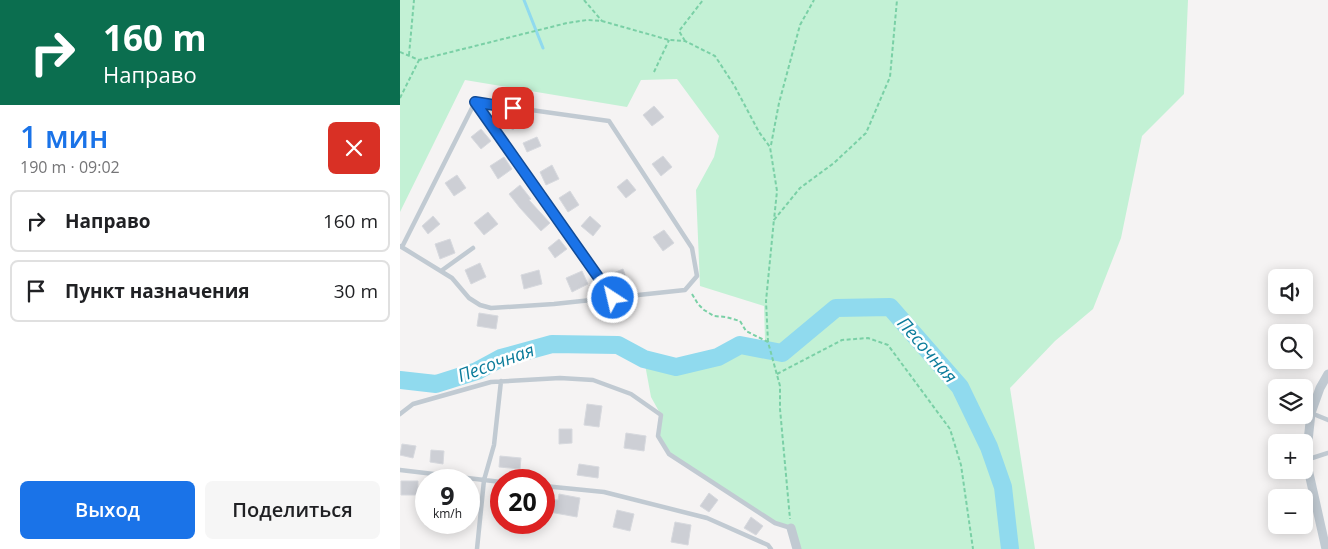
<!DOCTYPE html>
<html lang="ru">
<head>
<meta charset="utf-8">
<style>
  body { margin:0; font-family:"Open Sans",sans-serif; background:#f6f6f6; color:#202124; height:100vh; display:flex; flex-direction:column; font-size:19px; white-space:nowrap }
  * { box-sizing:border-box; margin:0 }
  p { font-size:16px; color:#757577 }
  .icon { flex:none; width:28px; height:28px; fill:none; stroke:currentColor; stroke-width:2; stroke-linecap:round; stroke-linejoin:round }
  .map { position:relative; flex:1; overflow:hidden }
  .panel { display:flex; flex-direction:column; background:#fff; width:400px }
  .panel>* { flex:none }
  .guide { background:#0b6e4f; color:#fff; overflow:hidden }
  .fabs { position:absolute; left:868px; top:269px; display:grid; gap:10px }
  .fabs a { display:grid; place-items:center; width:45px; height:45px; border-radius:8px; background:#fff; box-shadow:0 2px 12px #0003; font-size:25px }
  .speed { position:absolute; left:15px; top:469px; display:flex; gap:10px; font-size:25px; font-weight:700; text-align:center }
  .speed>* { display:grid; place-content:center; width:65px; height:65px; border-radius:50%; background:#fff; box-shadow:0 2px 12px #0003; line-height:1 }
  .speed small { font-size:12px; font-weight:400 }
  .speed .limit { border:8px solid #d22; background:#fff; color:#111 }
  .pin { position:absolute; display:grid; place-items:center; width:42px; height:42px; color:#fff; margin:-21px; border-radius:10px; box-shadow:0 2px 8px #0006 }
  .me { position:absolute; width:55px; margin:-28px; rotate:325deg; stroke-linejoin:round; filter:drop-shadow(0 0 4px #0008) }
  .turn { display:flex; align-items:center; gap:18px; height:105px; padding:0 20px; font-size:22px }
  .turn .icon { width:65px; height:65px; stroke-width:2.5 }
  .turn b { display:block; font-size:35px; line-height:42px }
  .round { display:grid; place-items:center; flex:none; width:52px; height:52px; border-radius:8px; background:#f6f6f6 }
  .summary { display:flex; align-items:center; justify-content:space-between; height:85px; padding:0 20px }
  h1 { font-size:30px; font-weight:600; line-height:38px; color:#1a73e8 }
  .cta { display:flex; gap:10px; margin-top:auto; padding:10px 20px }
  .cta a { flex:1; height:58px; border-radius:8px; background:#1a73e8; color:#fff; font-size:20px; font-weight:600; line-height:58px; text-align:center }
  .cta a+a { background:#f6f6f6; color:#202124 }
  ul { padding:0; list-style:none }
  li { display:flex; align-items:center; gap:15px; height:62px; margin:0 10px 8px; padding:0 10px; border:2px solid #e0e0e0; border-radius:8px }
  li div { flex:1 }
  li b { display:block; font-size:19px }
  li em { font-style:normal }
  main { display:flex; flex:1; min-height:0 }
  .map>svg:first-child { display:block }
  .green { fill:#c3f1d5 }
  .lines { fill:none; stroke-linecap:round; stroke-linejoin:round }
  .stream { stroke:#90daee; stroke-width:3 }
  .river { stroke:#90daee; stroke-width:18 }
  .building { fill:#cdcfd5; stroke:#d7d9de }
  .path { stroke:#7ad0a6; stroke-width:2; stroke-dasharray:4 2.5; stroke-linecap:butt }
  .lane { stroke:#c1cad2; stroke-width:4.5 }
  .street { stroke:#c1cad2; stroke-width:9 }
  .route-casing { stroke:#114b97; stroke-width:12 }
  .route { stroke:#1a73e8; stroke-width:9 }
  .labels { text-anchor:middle; stroke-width:5; stroke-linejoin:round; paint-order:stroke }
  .water-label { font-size:18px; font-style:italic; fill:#0c7c9b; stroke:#fff }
</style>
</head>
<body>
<main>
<section class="panel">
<div class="guide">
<div class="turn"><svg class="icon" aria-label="right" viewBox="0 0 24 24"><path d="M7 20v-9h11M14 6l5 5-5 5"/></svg><div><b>160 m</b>Направо</div></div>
</div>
<div class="summary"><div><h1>1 мин</h1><p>190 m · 09:02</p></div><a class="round" style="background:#d93025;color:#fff"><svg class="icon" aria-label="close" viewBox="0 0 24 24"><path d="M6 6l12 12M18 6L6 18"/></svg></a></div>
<ul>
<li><svg class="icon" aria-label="right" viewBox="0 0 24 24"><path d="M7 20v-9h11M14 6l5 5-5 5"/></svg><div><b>Направо</b></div><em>160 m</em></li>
<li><svg class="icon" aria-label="arrive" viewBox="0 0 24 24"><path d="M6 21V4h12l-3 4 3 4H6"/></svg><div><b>Пункт назначения</b></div><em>30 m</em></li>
</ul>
<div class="cta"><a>Выход</a><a>Поделиться</a></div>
</section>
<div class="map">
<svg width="928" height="549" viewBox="0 0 928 549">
  <rect width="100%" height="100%" fill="#f5f3f3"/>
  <path class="green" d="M0,0H788L784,94L742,136L721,238L693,309L655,341L610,388L635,549H397L391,528L375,523L269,454L258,436L261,415L251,397L244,359L276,367L318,357L340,345L365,340L364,306L300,286L296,190L314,157L319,136L277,79L241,80L227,107L65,80L0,212Z"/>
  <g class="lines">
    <path class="stream" d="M124,0L143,48"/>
    <path class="river" d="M0,380L36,384L77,371L101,358L152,344L218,345L244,359L276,367L318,357L340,345L382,353L436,308L490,307L560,387L589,447L603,487L610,549"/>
  </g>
  <path class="building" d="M254,106L264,117L252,126L243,115Z
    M112,114L120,121L113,130L104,123Z
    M81,129L91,141L81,149L71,137Z
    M137,137L141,146L127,152L123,143Z
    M263,156L272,167L261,176L252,164Z
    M104,157L112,169L98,179L90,166Z
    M152,165L159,179L146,185L140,172Z
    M57,175L66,188L54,196L45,183Z
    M227,179L236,190L226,198L217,187Z
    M120,185L131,199L129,200L150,223L141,231L120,208L109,194Z
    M170,191L179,205L168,212L159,198Z
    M88,212L98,224L84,235L74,223Z
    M33,216L40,224L28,234L22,226Z
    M190,216L201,226L193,236L181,226Z
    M264,230L274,243L263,251L253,237Z
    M50,239L55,253L40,259L35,244Z
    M159,239L167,249L155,258L148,248Z
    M80,263L86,277L71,284L65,270Z
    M223,269L226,277L214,282L211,274Z
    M139,270L142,284L124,289L121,275Z
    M182,271L188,284L172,292L166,278Z
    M79,313L98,316L96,329L77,326Z
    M187,404L202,406L199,427L184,425Z
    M159,429H172V443L159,444Z
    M226,433L246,436L244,451L224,448Z
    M2,444L16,446L13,458L0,455Z
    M31,450L44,451L43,464L30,462Z
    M100,456L121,458L120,469L99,467Z
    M179,464L199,467L198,478L177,475Z
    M1,481H18V495H1Z
    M309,493L318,500L309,512L300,506Z
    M159,494L180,498L177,517L144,511V499L158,500Z
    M217,510L234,514L230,531L213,527Z
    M351,517L363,526L356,535L344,528Z
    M275,522L291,525L288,545L271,542Z"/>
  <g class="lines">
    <path class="path" d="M184,0L202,21
      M285,41L279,31L303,0
      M0,52L19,60L167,23L187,20L202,21L269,40L285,41L315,56L334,85L359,132L370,147L377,191L374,220
      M9,55L14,0
      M254,72L269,40
      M0,98L19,60
      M371,145L379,103L400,25L414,0
      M374,220L400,188L434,163L466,133L490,77L497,0
      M292,294L298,304L304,310L314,316L326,317L340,321L346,331L368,342L380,386V409L390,519
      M368,342L366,301L374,219
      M377,374L442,340L468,338L488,345L550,429L561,465L573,549"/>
    <path class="lane" d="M75,102L213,298
      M0,246L52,278L69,298L80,305L91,308L154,304L285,290L297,276L292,248L209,121L75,102L2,247
      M41,271L73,248
      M911,413L928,420
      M0,414L13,404L91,382L160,378L193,380L231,394L261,415L258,436L269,454L375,523L391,528
      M906,460L928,453
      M0,470L101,482
      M144,486L204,492L307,518L368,545L371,549
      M77,549L84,480L94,445L101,381"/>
    <path class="street" d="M391,528L397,549
      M926,549L906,460L911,413L920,388L928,374"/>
  </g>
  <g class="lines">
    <defs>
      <path id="route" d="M113,108L75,102L213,298"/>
    </defs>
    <use href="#route" class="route-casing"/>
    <use href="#route" class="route"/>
  </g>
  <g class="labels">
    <g class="water-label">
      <text transform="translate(527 350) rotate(49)" y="6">Песочная</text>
      <text transform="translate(96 363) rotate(-20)" y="6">Песочная</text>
    </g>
  </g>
</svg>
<div class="fabs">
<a><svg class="icon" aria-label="sound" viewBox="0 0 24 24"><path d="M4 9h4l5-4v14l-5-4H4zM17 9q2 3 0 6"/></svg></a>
<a><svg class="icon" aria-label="search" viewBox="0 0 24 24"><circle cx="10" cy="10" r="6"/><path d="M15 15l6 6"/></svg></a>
<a><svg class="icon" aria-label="layers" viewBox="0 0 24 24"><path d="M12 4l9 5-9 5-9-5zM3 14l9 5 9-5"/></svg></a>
<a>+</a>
<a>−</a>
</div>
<div class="speed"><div>9<small>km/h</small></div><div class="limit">20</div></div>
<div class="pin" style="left:113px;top:108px;background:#d93025"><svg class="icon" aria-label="arrive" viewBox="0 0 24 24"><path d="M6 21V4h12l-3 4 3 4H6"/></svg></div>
<svg class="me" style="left:213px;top:298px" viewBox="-20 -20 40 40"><circle r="17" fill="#1a73e8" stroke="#fff" stroke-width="3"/><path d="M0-11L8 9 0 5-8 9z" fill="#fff"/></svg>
</div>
</main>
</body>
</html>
